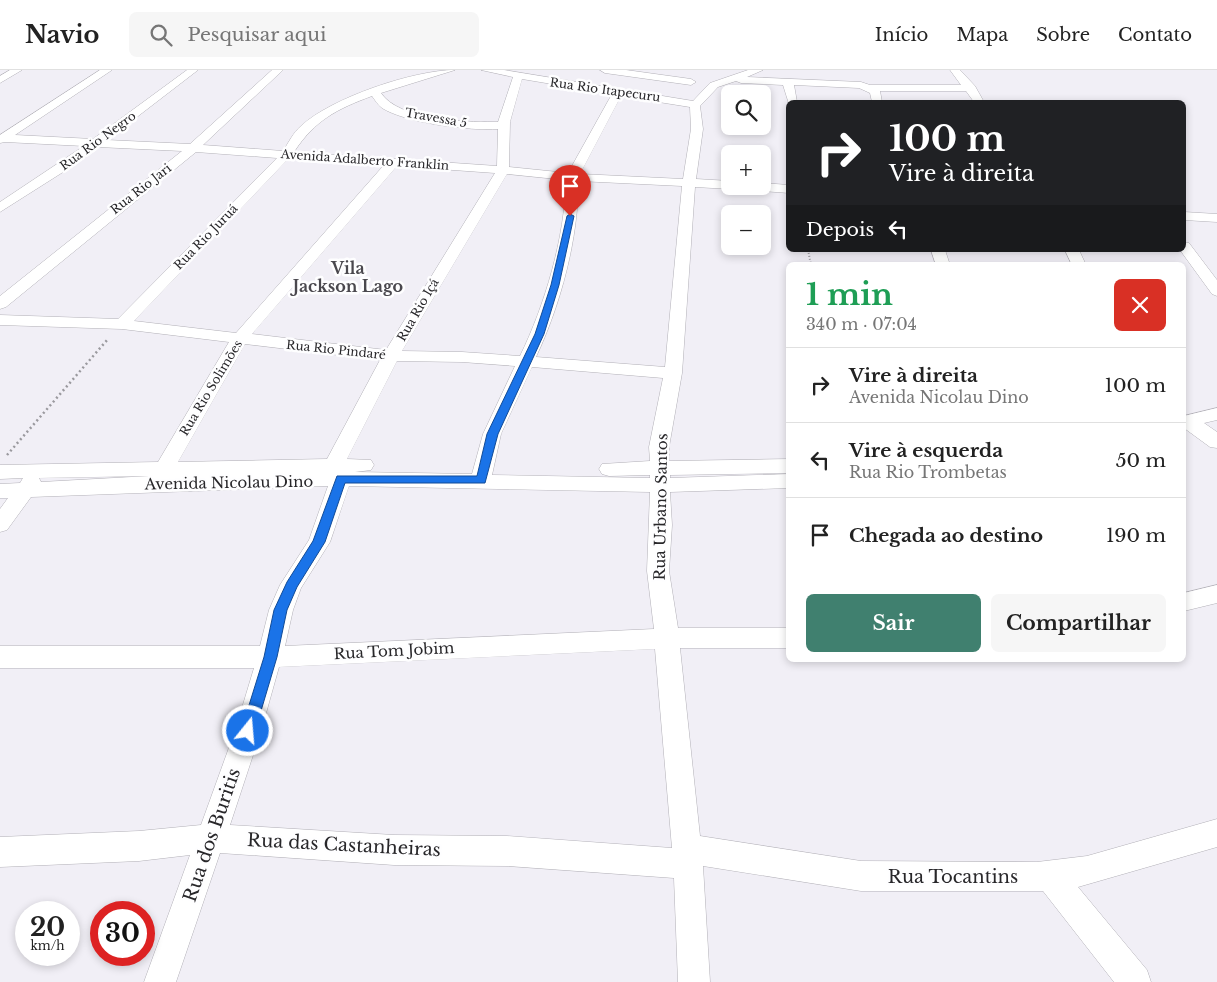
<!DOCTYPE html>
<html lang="pt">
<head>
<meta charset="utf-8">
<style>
  body { margin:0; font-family:"Libre Baskerville",serif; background:#f6f6f6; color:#222; height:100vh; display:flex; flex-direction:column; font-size:19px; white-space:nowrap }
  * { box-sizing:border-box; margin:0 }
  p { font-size:16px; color:#767676 }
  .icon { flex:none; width:28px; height:28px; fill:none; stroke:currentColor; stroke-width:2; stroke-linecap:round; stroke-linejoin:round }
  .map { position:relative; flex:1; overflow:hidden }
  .drawer { position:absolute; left:786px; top:192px; width:400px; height:400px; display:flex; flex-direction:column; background:#fff; border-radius:8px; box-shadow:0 2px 8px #0003 }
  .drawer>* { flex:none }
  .guide { position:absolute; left:786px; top:30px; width:400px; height:152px; border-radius:8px; box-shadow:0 2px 8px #0003; background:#202124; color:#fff; overflow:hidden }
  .tools { position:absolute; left:721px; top:15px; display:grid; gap:10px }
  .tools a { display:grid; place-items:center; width:50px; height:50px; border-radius:8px; background:#fff; box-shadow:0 2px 8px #0003; font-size:25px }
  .speed { position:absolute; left:15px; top:831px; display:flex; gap:10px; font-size:25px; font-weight:700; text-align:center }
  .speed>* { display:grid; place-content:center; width:65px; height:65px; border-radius:50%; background:#fff; box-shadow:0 2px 8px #0003; line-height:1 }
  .speed small { font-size:12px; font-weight:400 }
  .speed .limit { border:8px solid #d22; background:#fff; color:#111 }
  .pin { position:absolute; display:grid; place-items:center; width:42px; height:42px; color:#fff; margin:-51px -21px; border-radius:50% 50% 50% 0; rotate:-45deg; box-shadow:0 0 5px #0007 }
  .pin .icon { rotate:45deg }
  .me { position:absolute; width:55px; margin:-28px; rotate:17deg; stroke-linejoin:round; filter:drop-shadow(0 0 4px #0008) }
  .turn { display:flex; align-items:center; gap:18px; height:105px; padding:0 20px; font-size:22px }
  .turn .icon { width:65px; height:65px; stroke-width:2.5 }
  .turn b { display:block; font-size:35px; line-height:42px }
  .then { display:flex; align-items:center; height:48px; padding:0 20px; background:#0003; gap:10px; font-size:19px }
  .round { display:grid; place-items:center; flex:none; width:52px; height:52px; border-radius:8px; background:#f6f6f6 }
  .head { display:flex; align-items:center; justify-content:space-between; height:85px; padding:0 20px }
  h1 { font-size:30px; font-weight:700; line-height:38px; color:#1e9e55 }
  .cta { display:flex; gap:10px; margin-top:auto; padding:10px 20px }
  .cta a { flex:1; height:58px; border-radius:8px; background:#40806f; color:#fff; font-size:20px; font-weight:700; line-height:58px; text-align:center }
  .cta a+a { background:#f6f6f6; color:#222 }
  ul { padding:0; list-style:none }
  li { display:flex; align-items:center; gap:15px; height:75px; padding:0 20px; border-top:1px solid #e0e0e0 }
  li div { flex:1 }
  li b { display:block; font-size:19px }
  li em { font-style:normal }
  header { display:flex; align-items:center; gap:30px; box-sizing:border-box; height:70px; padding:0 25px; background:#fff; border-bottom:1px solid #e0e0e0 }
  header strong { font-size:24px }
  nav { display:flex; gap:28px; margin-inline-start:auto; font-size:18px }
  .search { width:350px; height:45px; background:#f6f6f6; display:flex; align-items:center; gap:12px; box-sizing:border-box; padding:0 18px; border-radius:8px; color:#767676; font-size:19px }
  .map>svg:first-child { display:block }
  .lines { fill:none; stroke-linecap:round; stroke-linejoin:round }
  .street-casing { stroke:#b2b0b7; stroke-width:1 }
  .path-far1 { stroke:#9a999e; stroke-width:2; stroke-dasharray:1 2; stroke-linecap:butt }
  .path { stroke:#9a999e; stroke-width:2.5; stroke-dasharray:2 3; stroke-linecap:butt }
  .street { fill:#fff; fill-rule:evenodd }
  .route { fill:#1a73e8; stroke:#114b97 }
  .labels { text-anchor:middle; stroke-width:5; stroke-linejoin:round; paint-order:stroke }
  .far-street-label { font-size:12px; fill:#28272a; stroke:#fefeff }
  .street-label { font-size:15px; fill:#28272a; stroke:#fefeff }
  .far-district-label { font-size:16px; font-weight:bold; fill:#4a484e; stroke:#fefeff }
  .near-street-label { font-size:18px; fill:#28272a; stroke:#fefeff }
</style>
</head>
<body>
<header>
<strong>Navio</strong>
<div class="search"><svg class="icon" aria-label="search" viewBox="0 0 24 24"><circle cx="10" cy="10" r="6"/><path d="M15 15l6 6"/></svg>Pesquisar aqui</div>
<nav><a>Início</a><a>Mapa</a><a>Sobre</a><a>Contato</a></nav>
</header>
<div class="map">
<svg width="1217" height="912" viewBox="0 0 1217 912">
  <rect width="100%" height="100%" fill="#f1eff6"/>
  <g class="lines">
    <defs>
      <path id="street" d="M10,0H22L0,13V6Z
        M100,0H112L15,65L93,69L187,0H198L107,70L190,74L272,0H283L203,75L283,81C289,72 293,63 301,56C331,28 414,0 455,0L381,23C399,50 463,52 494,52H498L513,7L481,0H504L693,31L710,13L748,0H763L747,7L861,12L870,15H961L950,0H960L975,16L984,32H974L966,21H880L882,32H872L870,23L859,18L794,15L797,32H789V34L783,15L741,13L736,11L718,17L700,36L703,59L696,109L730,111V116H735L730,119L695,117L682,303L669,377V391L789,389V403L670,405V408L789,404V418L670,422L672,455L669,501L678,558H789V578H680L700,766L861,791L1037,792L1087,786L1217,749V777L1078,817L1147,900L1151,912H1114L1043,821H861L703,796L710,912H678L674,808L507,796L394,795L220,783L176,912H144L190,785L139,791L0,797V767L139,761L201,755L235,661L254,598H0V576H260L269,540L280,515L309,470L328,416L31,427L7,460L0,462V439L8,428H0V414L20,413L23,408L0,409V395L158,392L229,272L122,259L0,255V245L118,249L277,88L196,82L6,237L0,239V226L182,81L98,77L71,97L0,142V132L84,76L5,72L0,73V65ZM522,9L612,24L568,103L509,97L510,52ZM372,26C375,30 378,35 382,38C406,53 470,61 498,59L497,96L294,82C315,50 337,39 372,26ZM621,26L690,37L691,59L683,109L580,104ZM289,88L384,95L236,263L134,251ZM397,96L495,103L386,280L252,264ZM507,104L566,110C565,167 545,235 520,286L462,282L402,281ZM578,111L682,116L665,297L536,287C560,236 579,168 578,111ZM245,274L380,290L327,389L178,392ZM397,291L462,292L515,296L483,364L472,404L355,402L371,400L374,395L371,390L347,389ZM532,297L663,308L649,377L650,391L602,394L599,399L602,404L609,406L650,405V408L492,405L501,364ZM150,406L41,412L39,408ZM349,416L650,422L647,501L654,559L285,576L293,540L301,518L330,472ZM655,579L672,778L507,766L394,765L230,755L261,661L279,597Z
        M600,0H626L691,9L696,12L691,15L605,3Z
        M762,113L789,115V123L748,120L742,116H762Z
        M1184,142L1217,144V152L1184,150Z
        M1184,172L1189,173L1217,210V226L1212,224L1180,180H1184Z
        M931,180H945L950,195H936Z
        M1065,180H1079L1086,195H1072Z
        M1217,338V350L1204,353L1217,362V378L1210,377L1184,358V346Z
        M1217,515V533L1184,541V523Z"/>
    </defs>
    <use href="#street" class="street-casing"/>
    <path class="path-far1" d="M808,180L811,195"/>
    <path class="path" d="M7,385L108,269"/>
    <use href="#street" class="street"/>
  </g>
  <path class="route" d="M570,144L574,146L559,215L544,264L498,364L485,413H345L325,472L297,517L287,540L277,587L255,661L253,666L248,668L243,666L241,661L264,587L274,540L287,512L313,471L337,406H477L487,364L535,264L551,215L567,146Z"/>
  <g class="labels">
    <g class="far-street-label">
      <text transform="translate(605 20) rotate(8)" y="4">Rua Rio Itapecuru</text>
      <text transform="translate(436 48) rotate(10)" y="4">Travessa 5</text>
      <text transform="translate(98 71) rotate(-36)" y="4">Rua Rio Negro</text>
      <text transform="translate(365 90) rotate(4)" y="4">Avenida Adalberto Franklin</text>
      <text transform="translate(141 119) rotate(-38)" y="4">Rua Rio Jari</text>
      <text transform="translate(206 167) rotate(-46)" y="4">Rua Rio Juruá</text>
      <text transform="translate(418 240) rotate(-60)" y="4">Rua Rio Içá</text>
      <text transform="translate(336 280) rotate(6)" y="4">Rua Rio Pindaré</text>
      <text transform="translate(211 318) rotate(-59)" y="4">Rua Rio Solimões</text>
    </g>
    <g class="street-label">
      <text transform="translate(229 413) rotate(-1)" y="5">Avenida Nicolau Dino</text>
      <text transform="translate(661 437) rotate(-89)" y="5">Rua Urbano Santos</text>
      <text transform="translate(394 581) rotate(-3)" y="5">Rua Tom Jobim</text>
    </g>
    <g class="far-district-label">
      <text x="348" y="204">Vila<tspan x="348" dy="18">Jackson Lago</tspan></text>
    </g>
    <g class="near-street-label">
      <text transform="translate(212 765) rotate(-71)" y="6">Rua dos Buritis</text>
      <text transform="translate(344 775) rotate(3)" y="6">Rua das Castanheiras</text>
      <text x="953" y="813">Rua Tocantins</text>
    </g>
  </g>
</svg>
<div class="tools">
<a><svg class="icon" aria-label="search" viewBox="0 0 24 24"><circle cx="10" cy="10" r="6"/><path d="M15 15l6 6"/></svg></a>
<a>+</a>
<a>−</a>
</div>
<div class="speed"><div>20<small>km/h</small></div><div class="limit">30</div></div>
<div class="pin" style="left:570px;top:146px;background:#d93025"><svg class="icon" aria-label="arrive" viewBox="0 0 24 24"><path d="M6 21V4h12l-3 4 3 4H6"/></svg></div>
<svg class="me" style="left:248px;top:661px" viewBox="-20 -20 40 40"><circle r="17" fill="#1a73e8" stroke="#fff" stroke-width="3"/><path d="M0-11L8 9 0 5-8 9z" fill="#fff"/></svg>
<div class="guide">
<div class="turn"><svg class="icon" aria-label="right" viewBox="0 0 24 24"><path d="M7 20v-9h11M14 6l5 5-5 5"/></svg><div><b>100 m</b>Vire à direita</div></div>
<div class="then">Depois<svg class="icon" aria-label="left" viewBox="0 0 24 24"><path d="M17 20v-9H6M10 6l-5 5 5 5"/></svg></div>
</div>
<section class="drawer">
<div class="head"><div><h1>1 min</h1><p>340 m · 07:04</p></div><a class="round" style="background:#d93025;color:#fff"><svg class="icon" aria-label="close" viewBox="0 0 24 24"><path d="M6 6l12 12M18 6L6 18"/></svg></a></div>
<ul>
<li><svg class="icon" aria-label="right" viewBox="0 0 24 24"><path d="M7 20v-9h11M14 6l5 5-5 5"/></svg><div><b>Vire à direita</b><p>Avenida Nicolau Dino</p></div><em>100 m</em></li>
<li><svg class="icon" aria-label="left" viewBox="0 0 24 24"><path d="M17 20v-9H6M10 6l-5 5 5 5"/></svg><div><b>Vire à esquerda</b><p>Rua Rio Trombetas</p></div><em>50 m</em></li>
<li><svg class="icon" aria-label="arrive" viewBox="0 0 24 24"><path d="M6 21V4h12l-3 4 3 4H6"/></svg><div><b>Chegada ao destino</b></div><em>190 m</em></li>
</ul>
<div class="cta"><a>Sair</a><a>Compartilhar</a></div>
</section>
</div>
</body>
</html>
